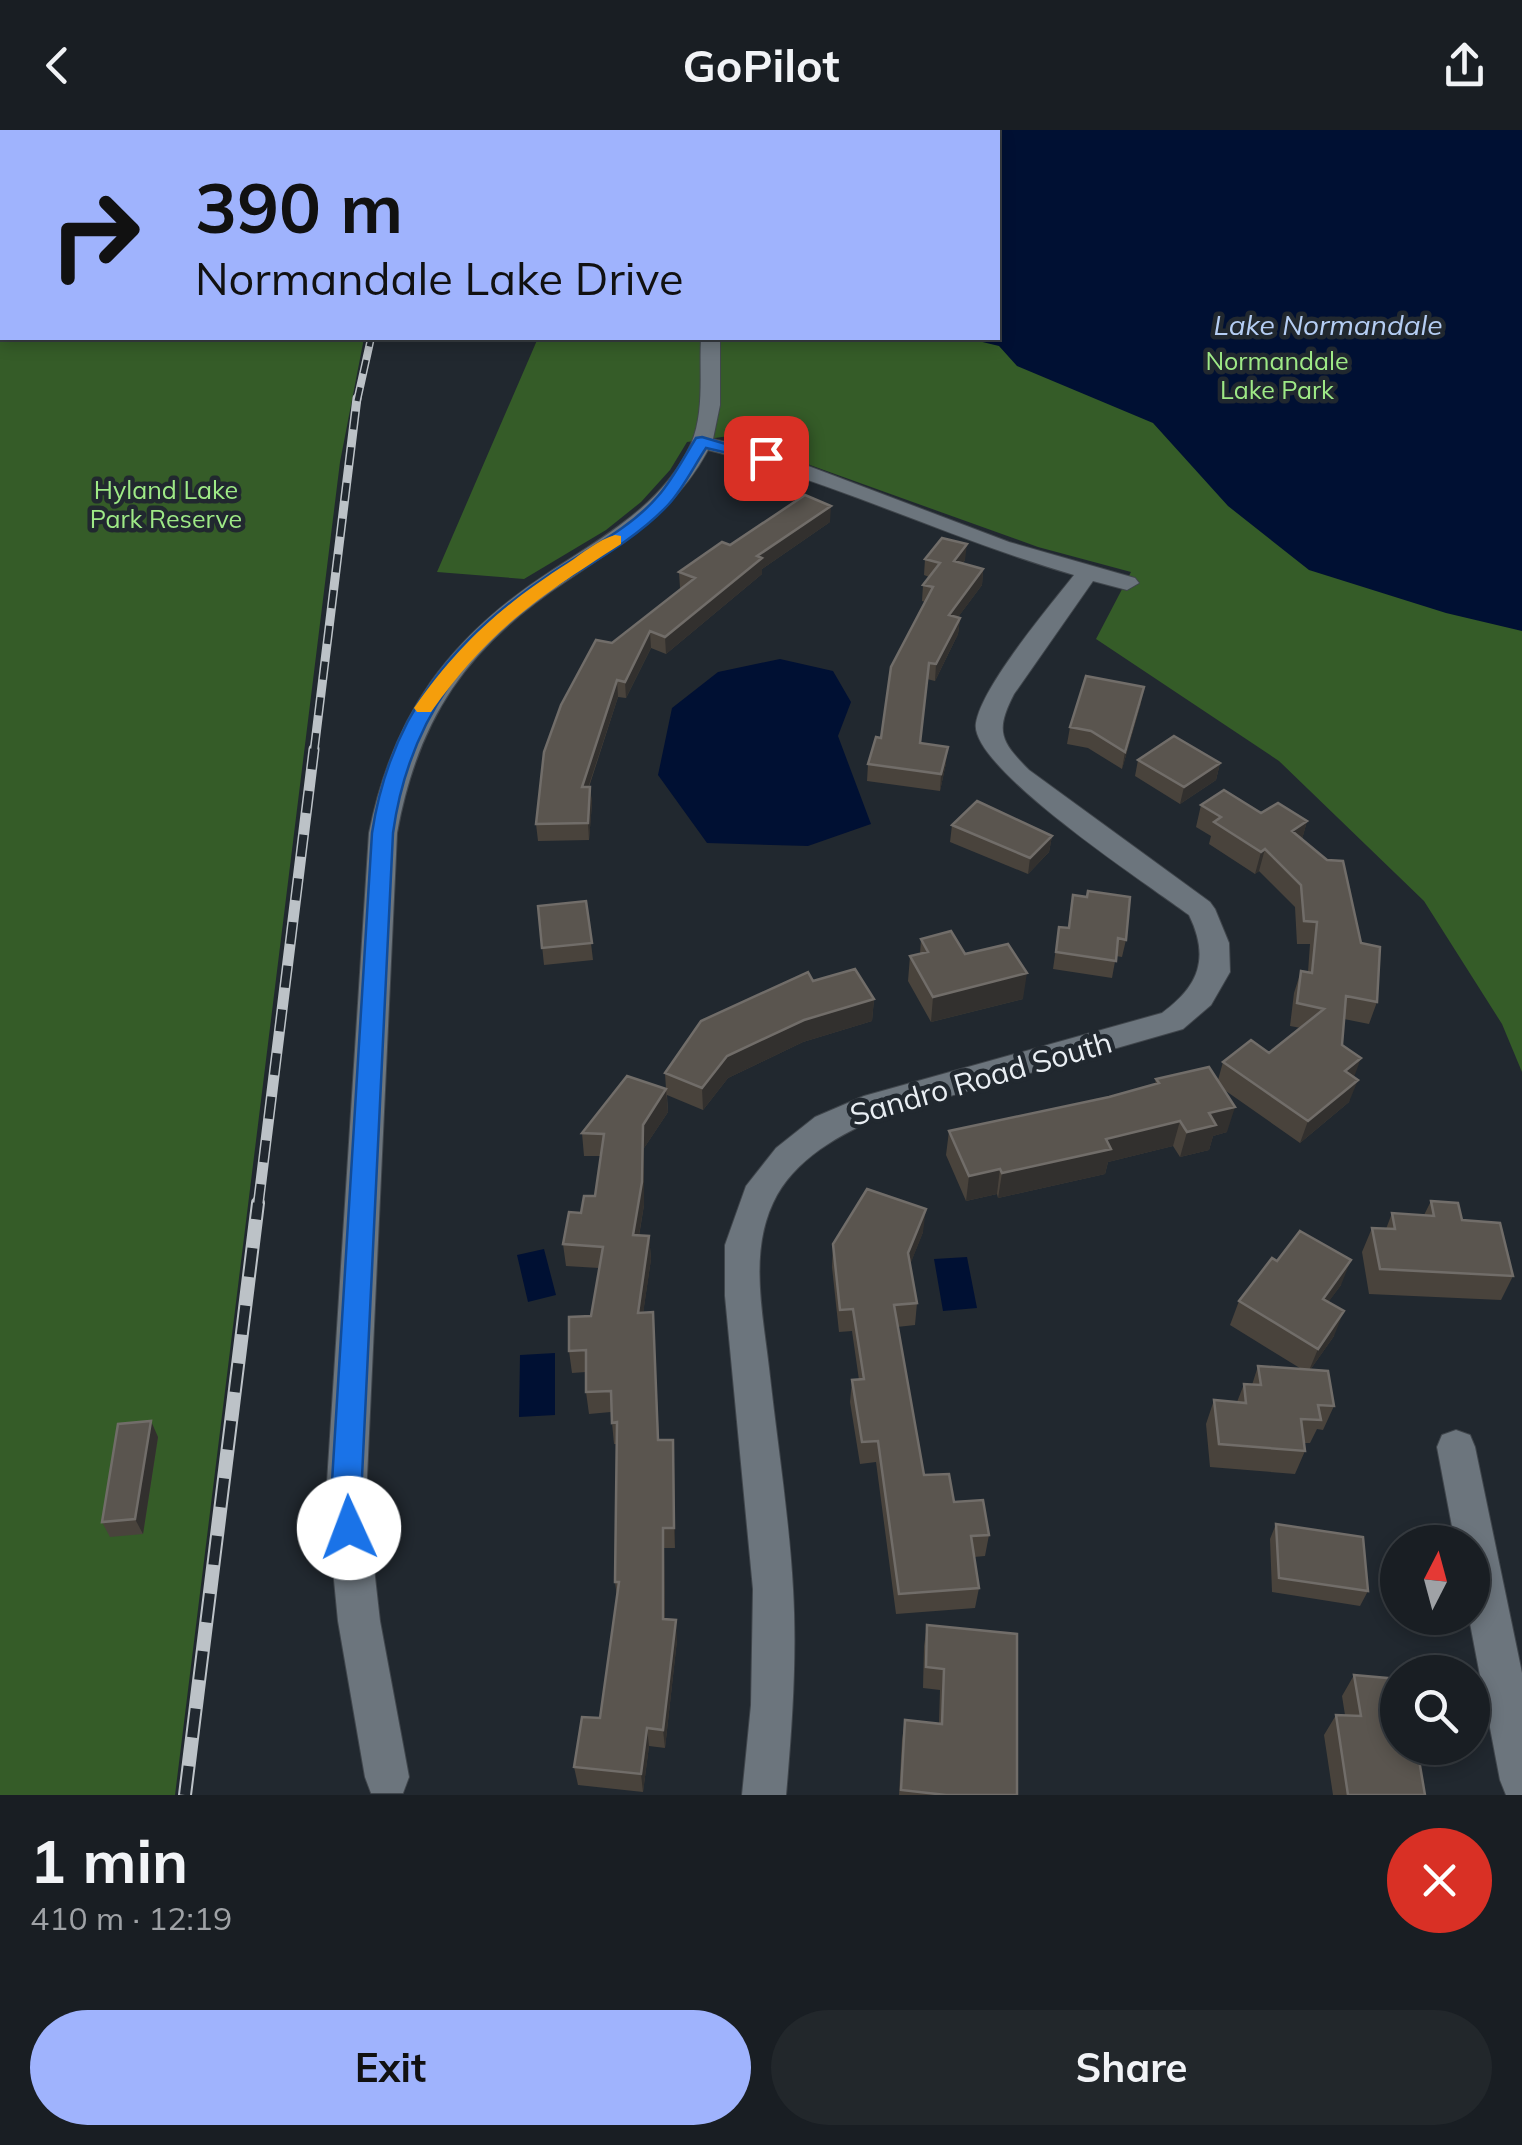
<!DOCTYPE html>
<html lang="en">
<head>
<meta charset="utf-8">
<style>
  body { margin:0; font-family:Mulish,sans-serif; background:#22272b; color:#f1f3f6; height:100vh; display:flex; flex-direction:column; font-size:38px; white-space:nowrap }
  * { box-sizing:border-box; margin:0 }
  p { font-size:32px; color:#9fa2a6 }
  .icon { flex:none; width:55px; height:55px; fill:none; stroke:currentColor; stroke-width:2; stroke-linecap:round; stroke-linejoin:round }
  .map { position:relative; height:1665px; overflow:hidden }
  .details { display:flex; flex-direction:column; background:#191e23; flex:1 }
  .details>* { flex:none }
  .guide { position:absolute; left:0px; top:0px; width:1000px; height:210px; box-shadow:0 5px 15px #0003,0 0 0 2px #373c41; background:#9fb3fd; color:#111; overflow:hidden }
  .needle { width:65px; rotate:6deg }
  .controls { position:absolute; left:1380px; top:1395px; display:grid; gap:20px }
  .controls a { display:grid; place-items:center; width:110px; height:110px; border-radius:50%; background:#191e23; box-shadow:0 5px 15px #0003,0 0 0 2px #373c41; font-size:50px }
  .pin { position:absolute; display:grid; place-items:center; width:85px; height:85px; color:#fff; margin:-42px; border-radius:20px; box-shadow:0 5px 15px #0006 }
  .me { position:absolute; width:110px; margin:-55px; rotate:358deg; stroke-linejoin:round; filter:drop-shadow(0 0 8px #0008) }
  .turn { display:flex; align-items:center; gap:35px; height:210px; padding:0 30px; font-size:45px }
  .turn .icon { width:130px; height:130px; stroke-width:2.5 }
  .turn b { display:block; font-size:70px; line-height:85px }
  .round { display:grid; place-items:center; flex:none; width:105px; height:105px; border-radius:52px; background:#22272b }
  .overview { display:flex; align-items:center; justify-content:space-between; height:170px; padding:0 30px }
  h1 { font-size:60px; font-weight:700; line-height:75px }
  .action { display:flex; gap:20px; margin-top:auto; padding:20px 30px }
  .action a { flex:1; height:115px; border-radius:60px; background:#9fb3fd; color:#111; font-size:40px; font-weight:700; line-height:115px; text-align:center }
  .action a+a { background:#22272b; color:#f1f3f6 }
  header { display:flex; justify-content:space-between; align-items:center; height:130px; padding:0 30px; background:#191e23; font-size:45px; font-weight:700 }
  .map>svg:first-child { display:block }
  .green { fill:#355c28 }
  .water { fill:#001033 }
  .lines { fill:none; stroke-linecap:round; stroke-linejoin:round }
  .minor-casing { stroke:#40464c; stroke-width:2 }
  .minor { fill:#6c757d; fill-rule:evenodd }
  .rail-far3-casing { stroke:#bcc2c7; stroke-width:8 }
  .rail-far2-casing { stroke:#bcc2c7; stroke-width:9 }
  .rail-far1-casing { stroke:#bcc2c7; stroke-width:11 }
  .rail-casing { stroke:#bcc2c7; stroke-width:14 }
  .rail-far3 { stroke:#21282f; stroke-width:5; stroke-dasharray:14; stroke-linecap:butt }
  .rail-far2 { stroke:#21282f; stroke-width:6; stroke-dasharray:18; stroke-linecap:butt }
  .rail-far1 { stroke:#21282f; stroke-width:8; stroke-dasharray:22; stroke-linecap:butt }
  .rail { stroke:#21282f; stroke-width:10; stroke-dasharray:29; stroke-linecap:butt }
  .wall { fill:#49433c }
  .shaded-wall { fill:#32302e }
  .building { fill:#5a554f; stroke:#716d69; stroke-width:2.5 }
  .route { fill:#1a73e8; stroke:#114b97; stroke-width:2.5 }
  .slow { fill:#f59e0b }
  .labels { text-anchor:middle; stroke-width:9; stroke-linejoin:round; paint-order:stroke }
  .far-park-label { font-size:25px; fill:#9ee986; stroke:#21282f }
  .far-water-label { font-size:28px; font-style:italic; fill:#b5cef4; stroke:#21282f }
  .street-label { font-size:30px; fill:#e9eef3; stroke:#21282f }
</style>
</head>
<body>
<header><svg class="icon" aria-label="back" viewBox="0 0 24 24"><path d="M15 5l-7 7 7 7"/></svg>GoPilot<svg class="icon" aria-label="share" viewBox="0 0 24 24"><path d="M12 15V3M7 8l5-5 5 5M5 13v7h14v-7"/></svg></header>
<div class="map">
<svg width="1522" height="1665" viewBox="0 0 1522 1665">
  <rect width="100%" height="100%" fill="#21282f"/>
  <path class="green" d="M0,0H495L2,2V208H364L340,332L175,1665H0Z
    M510,0H1522V942L1502,894L1424,771L1279,631L1096,509L1131,442L1038,417L729,306L687,312L670,340L641,372L606,400L524,449L437,442L538,208H998V2H508Z"/>
  <path class="water" d="M787,0H1522V501L1446,483L1309,440L1228,376L1153,293L1017,236L999,216L966,208H998V2Z
    M780,529L833,541L851,572L838,606L871,694L808,716L707,713L658,645L672,578L718,542Z
    M544,1119L556,1165L528,1172L517,1125Z
    M967,1127L977,1178L943,1181L934,1129Z
    M555,1223V1285L519,1287L520,1225Z"/>
  <g class="lines">
    <defs>
      <path id="minor" d="M699,0H715V2H700Z
        M701,208H720V275L713,309L774,323L1009,412L1135,448L1139,453L1127,460L1093,451L1014,564C995,601 1000,611 1029,640L1210,772L1215,779L1229,813L1230,842L1211,875L1183,899L884,985C841,1004 794,1028 773,1073C749,1124 763,1185 769,1238C777,1312 789,1385 793,1459C797,1527 792,1597 786,1665H742L751,1575L753,1459L725,1166V1115L746,1056L776,1018L815,987L864,966L1162,883C1199,856 1210,828 1189,785C1150,756 968,637 976,593C982,556 1049,477 1074,445C950,409 833,351 708,320C675,382 621,414 565,452C467,517 418,588 397,703L366,1368L380,1491L409,1647L403,1663H371L365,1647L338,1491L326,1368L369,703C393,584 449,507 551,441C603,407 664,374 691,314C705,281 699,242 701,208Z
        M1456,1300L1470,1305L1475,1317L1522,1543V1665H1506L1500,1650L1469,1488H1472V1412H1455L1437,1317L1442,1305Z"/>
    </defs>
    <use href="#minor" class="minor-casing"/>
    <use href="#minor" class="minor"/>
    <defs>
      <path id="rail-far3" d="M357,271L371,208"/>
      <path id="rail-far2" d="M314,621L357,268"/>
      <path id="rail-far1" d="M258,1076L314,619"/>
      <path id="rail" d="M185,1665L258,1073"/>
    </defs>
    <use href="#rail-far3" class="rail-far3-casing"/>
    <use href="#rail-far2" class="rail-far2-casing"/>
    <use href="#rail-far1" class="rail-far1-casing"/>
    <use href="#rail" class="rail-casing"/>
    <use href="#rail-far3" class="rail-far3"/>
    <use href="#rail-far2" class="rail-far2"/>
    <use href="#rail-far1" class="rail-far1"/>
    <use href="#rail" class="rail"/>
  </g>
  <path class="wall" d="M830,392L762,439V444L666,524L651,518L626,568L618,567L589,657H590L592,673L589,710L538,711L536,694L612,513L681,459L680,458L679,442L730,415Z
    M925,429L965,430L963,433L983,439L982,455L958,487L960,488L958,504L935,551L927,549L920,613L946,633L940,661L867,651L868,634L881,608L925,472L922,471L923,455L929,447L924,445Z
    M1141,573L1122,639L1088,618L1067,614L1070,597Z
    M1138,630L1220,633L1216,650L1180,674L1135,646Z
    M1201,675L1307,691L1302,709L1361,813L1377,872L1369,894L1344,889L1342,915L1354,947L1349,972L1300,1013L1223,959L1227,1002L1213,1006L1209,1020L1180,1027L1173,1016L1108,1032L1105,1044L998,1068L997,1064L966,1071L946,1025L949,1001L1109,967L1155,954L1156,949L1218,950L1223,932L1269,923L1301,898L1290,896L1294,863L1301,841L1308,842L1310,814H1297L1295,777L1259,741L1255,744L1209,714L1211,706L1196,697Z
    M952,695L1052,706L1049,722L1028,744L950,712Z
    M1073,765L1087,767L1126,810L1122,827L1116,826L1112,848L1053,839L1059,797L1068,798Z
    M586,771L593,830L544,835L538,776Z
    M921,809L965,824L1023,869L931,892L908,851L910,826L920,824Z
    M813,851L874,869L872,891L803,912L728,948L703,980L667,965L668,982L644,1018V1075L639,1106H649L651,1129L643,1183L654,1204L659,1310L674,1331L675,1418H664L665,1489L677,1510L665,1618L649,1616L643,1662L578,1655L574,1637L600,1588L617,1467L615,1452L617,1314H614L611,1282L589,1284L586,1262V1242L572,1243L569,1221L591,1186L599,1138L566,1136L563,1114L581,1083L595,1066L601,1026H584L582,1003L666,959L665,943Z
    M1431,1071L1462,1090L1513,1146L1501,1170L1369,1164L1362,1122L1372,1098L1386,1099L1392,1083L1424,1085Z
    M923,1102L910,1134L917,1173L915,1195L897,1197L924,1345L989,1405L985,1426L974,1427L979,1458L975,1478L896,1484L876,1332L860,1334L850,1272L852,1250H859L852,1201L839,1202L832,1137L833,1114Z
    M1277,1131L1341,1155L1328,1172L1334,1206L1310,1240L1334,1276L1323,1300L1317,1299L1310,1313H1304L1305,1321L1295,1344L1210,1337L1206,1294L1214,1270L1237,1272L1244,1254L1252,1255L1258,1236L1303,1240L1230,1195L1239,1171Z
    M158,1307L143,1404L110,1407L102,1392Z
    M1276,1394L1368,1461L1360,1476L1272,1462L1270,1409Z
    M927,1495L1017,1665H899L902,1610L905,1590L939,1593L940,1560L923,1558L924,1516Z
    M1354,1545L1425,1665H1333L1324,1605L1336,1585H1345L1342,1566Z"/>
  <path class="shaded-wall" d="M831,376L830,392L762,439V444L666,524L665,507L757,426Z
    M967,414L965,430L953,447L954,431Z
    M983,439L982,455L947,502L949,485Z
    M960,488L958,504L935,551L936,534Z
    M650,501L651,518L626,568L625,552Z
    M617,550L618,567L583,673L582,657Z
    M1144,557L1141,573L1122,639L1125,622Z
    M948,617L946,633L940,661L941,644Z
    M1220,633L1216,650L1180,674L1184,657Z
    M590,657L592,673L589,710L588,693Z
    M1307,691L1301,713L1292,701Z
    M1052,706L1049,722L1028,744L1030,728Z
    M1265,719L1259,741L1255,744L1261,722Z
    M1027,843L1023,869L931,892L933,867Z
    M874,869L872,891L803,912L728,948L703,980L702,958L727,926L804,890Z
    M1361,928L1353,950L1345,941Z
    M1358,950L1349,972L1300,1013L1308,991Z
    M666,959L668,982L644,1018V1075L635,1128L633,1105L643,995Z
    M1235,977L1227,1002L1213,1006L1209,1020L1180,1027L1187,1002L1209,983Z
    M1180,991L1173,1016L1108,1032L1105,1044L998,1068L1002,1043L1106,1009Z
    M1000,1039L997,1064L966,1071L969,1046Z
    M926,1079L923,1102L906,1145L908,1123Z
    M649,1106L651,1129L640,1205L638,1183Z
    M1351,1130L1341,1155L1313,1193L1323,1169Z
    M1344,1181L1334,1206L1308,1243L1318,1219Z
    M151,1291L158,1307L143,1404L135,1389Z
    M673,1310L674,1331L675,1418L674,1398Z
    M663,1398L664,1418L665,1509L663,1489Z
    M676,1490L677,1510L665,1618L663,1600Z
    M647,1598L649,1616L643,1662L641,1644Z"/>
  <path class="building" d="M805,365L831,376L757,426L762,428L665,507L650,501L625,552L617,550L582,657H590L588,693L536,694L544,622L561,575L596,510L612,513L695,448L679,442L722,412L730,415Z
    M942,408L967,414L954,431L983,439L949,485L960,488L936,534L929,533L920,613L948,617L941,644L868,634L876,607L881,608L891,537L933,457L923,455L940,433L925,429Z
    M1086,546L1144,557L1125,622L1091,601L1070,597Z
    M1174,606L1220,633L1184,657L1138,630Z
    M1224,660L1261,683L1278,673L1307,691L1292,701L1327,730L1343,731L1361,813L1380,817L1377,872L1346,866L1342,915L1361,928L1345,941L1358,950L1308,991L1223,932L1251,910L1269,923L1324,879L1297,873L1301,841L1312,843L1317,792L1304,791L1301,755L1265,719L1261,722L1214,692L1221,687L1201,675Z
    M977,671L1052,706L1030,728L952,695Z
    M1088,761L1130,767L1126,810L1118,808L1116,831L1056,822L1059,797L1069,798L1073,765L1087,767Z
    M586,771L592,813L542,818L538,776Z
    M951,801L965,824L1008,814L1027,843L933,867L910,826L928,822L921,809Z
    M855,839L874,869L804,890L727,926L702,958L665,943L701,891L808,842L813,851Z
    M1209,937L1235,977L1209,983L1216,995L1187,1002L1180,991L1106,1009L1111,1019L1002,1043L1000,1039L969,1046L949,1001L1109,967L1159,953L1156,949Z
    M627,946L666,959L643,995L642,1052L633,1105L649,1106L638,1183L653,1182L658,1310H673L674,1398H663V1489L676,1490L663,1600L647,1598L641,1644L574,1637L582,1587L600,1588L619,1452H615L617,1292L612,1293L611,1261L586,1262V1220L569,1221V1187L591,1186L603,1117L563,1114L569,1082L581,1083L584,1066H595L604,1004L582,1003Z
    M867,1059L926,1079L908,1123L917,1173L894,1175L924,1345L949,1344L954,1372L983,1370L989,1405L971,1406L979,1458L899,1464L878,1311L862,1312L852,1250L864,1249L853,1179L840,1180L833,1114Z
    M1431,1071L1458,1073L1462,1090L1500,1093L1513,1146L1380,1139L1372,1098L1395,1099L1392,1083L1434,1086Z
    M1300,1101L1351,1130L1323,1169L1344,1181L1318,1219L1239,1171L1272,1128L1277,1131Z
    M1258,1236L1328,1241L1334,1276L1318,1275L1321,1290L1301,1289L1305,1321L1219,1314L1214,1270L1246,1273L1244,1254L1261,1255Z
    M151,1291L135,1389L102,1392L118,1294Z
    M1276,1394L1363,1407L1368,1461L1279,1448Z
    M927,1495L1017,1504V1665H946L901,1660L905,1590L942,1594L944,1539L926,1537Z
    M1354,1545L1398,1549V1618H1417L1425,1665H1348L1336,1585L1361,1586Z"/>
  <path class="route" d="M702,307L774,328L766,332L706,318C694,336 683,359 668,375C633,412 585,436 543,464C457,523 407,601 393,703L361,1368L364,1398L360,1408L349,1413L338,1408L331,1368L372,703C390,584 454,507 553,442C588,419 631,398 658,366C673,349 684,327 696,308Z"/>
  <path class="slow" d="M615,405L621,406V414C537,468 490,499 431,582H417L414,578C459,514 502,475 568,433C583,423 598,410 615,405Z"/>
  <g class="labels">
    <g class="far-park-label">
      <text x="1277" y="240">Normandale<tspan x="1277" dy="29">Lake Park</tspan></text>
      <text x="166" y="369">Hyland Lake<tspan x="166" dy="29">Park Reserve</tspan></text>
    </g>
    <g class="far-water-label">
      <text x="1328" y="205">Lake Normandale</text>
    </g>
    <g class="street-label">
      <text transform="translate(981 949) rotate(-16)" y="10">Sandro Road South</text>
    </g>
  </g>
</svg>
<div class="controls">
<a><svg class="needle" viewBox="-14 -14 28 28"><path d="M0-13l5 13h-10z" fill="#e53935"/><path d="M0 13l5-13h-10z" fill="#9fa2a6"/></svg></a>
<a><svg class="icon" aria-label="search" viewBox="0 0 24 24"><circle cx="10" cy="10" r="6"/><path d="M15 15l6 6"/></svg></a>
</div>
<div class="pin" style="left:766px;top:328px;background:#d93025"><svg class="icon" aria-label="arrive" viewBox="0 0 24 24"><path d="M6 21V4h12l-3 4 3 4H6"/></svg></div>
<svg class="me" style="left:349px;top:1398px" viewBox="-20 -20 40 40"><circle r="19" fill="#fff"/><path d="M0-13L10 11 0 6-10 11z" fill="#1a73e8"/></svg>
<div class="guide">
<div class="turn"><svg class="icon" aria-label="right" viewBox="0 0 24 24"><path d="M7 20v-9h11M14 6l5 5-5 5"/></svg><div><b>390 m</b>Normandale Lake Drive</div></div>
</div>
</div>
<section class="details">
<div class="overview"><div><h1>1 min</h1><p>410 m · 12:19</p></div><a class="round" style="background:#d93025;color:#fff"><svg class="icon" aria-label="close" viewBox="0 0 24 24"><path d="M6 6l12 12M18 6L6 18"/></svg></a></div>
<div class="action"><a>Exit</a><a>Share</a></div>
</section>
</body>
</html>
